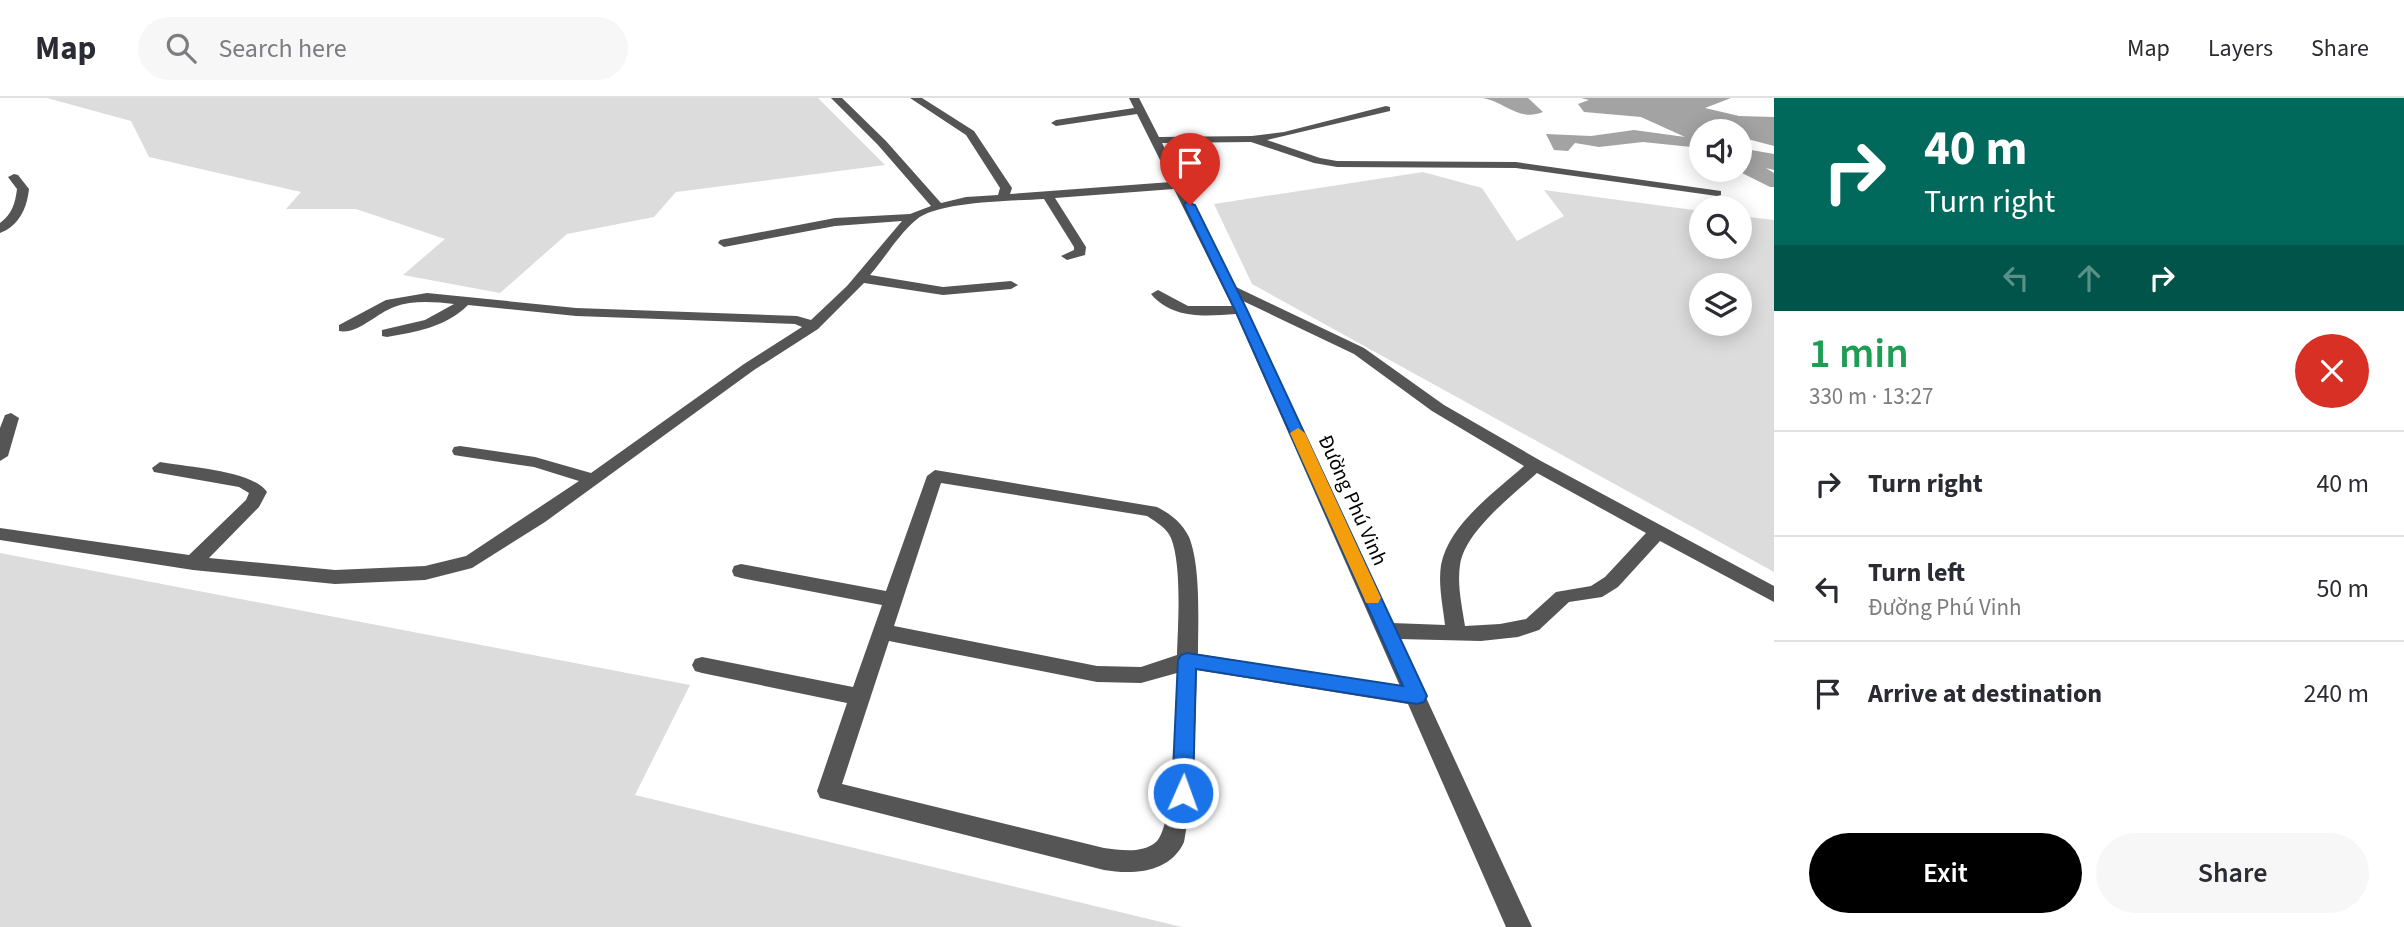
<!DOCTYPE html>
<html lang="en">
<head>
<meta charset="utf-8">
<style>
  body { margin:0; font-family:"Source Sans 3",sans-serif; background:#f7f7f7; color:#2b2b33; height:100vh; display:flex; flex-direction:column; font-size:26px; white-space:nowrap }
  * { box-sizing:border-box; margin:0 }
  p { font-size:23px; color:#7c7c81 }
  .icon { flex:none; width:38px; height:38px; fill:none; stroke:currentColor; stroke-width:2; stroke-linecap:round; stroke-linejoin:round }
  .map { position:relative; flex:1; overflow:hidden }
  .side { display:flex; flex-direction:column; background:#fff; width:630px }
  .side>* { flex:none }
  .hud { background:#00695c; color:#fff; overflow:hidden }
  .buttons { position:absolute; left:1689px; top:21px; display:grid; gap:14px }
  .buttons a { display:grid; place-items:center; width:63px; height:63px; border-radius:50%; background:#fff; box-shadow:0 4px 18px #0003; font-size:35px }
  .pin { position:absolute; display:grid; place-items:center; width:60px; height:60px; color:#fff; margin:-72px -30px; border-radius:50% 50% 50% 0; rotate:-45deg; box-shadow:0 0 7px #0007 }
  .pin .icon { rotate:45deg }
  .me { position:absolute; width:77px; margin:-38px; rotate:2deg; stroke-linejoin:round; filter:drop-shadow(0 0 5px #0008) }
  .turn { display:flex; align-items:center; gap:24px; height:147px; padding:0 35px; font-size:32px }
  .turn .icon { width:91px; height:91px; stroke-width:2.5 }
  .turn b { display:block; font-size:49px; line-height:60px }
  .lanes { display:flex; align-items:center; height:66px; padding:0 35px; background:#0003; justify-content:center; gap:35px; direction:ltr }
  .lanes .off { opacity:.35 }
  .round { display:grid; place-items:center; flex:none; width:74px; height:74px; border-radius:37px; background:#f7f7f7 }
  .overview { display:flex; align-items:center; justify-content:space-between; height:119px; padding:0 35px }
  h1 { font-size:42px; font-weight:600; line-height:52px; color:#1e9e55 }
  .cta { display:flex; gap:14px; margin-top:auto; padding:14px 35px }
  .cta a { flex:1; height:80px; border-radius:42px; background:#000; color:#fff; font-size:28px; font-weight:600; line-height:80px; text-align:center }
  .cta a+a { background:#f7f7f7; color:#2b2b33 }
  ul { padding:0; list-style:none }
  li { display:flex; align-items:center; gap:21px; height:105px; padding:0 35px; border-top:2px solid #e1e1e2 }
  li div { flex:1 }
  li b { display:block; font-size:26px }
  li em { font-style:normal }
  header { display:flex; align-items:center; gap:42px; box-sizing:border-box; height:98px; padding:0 35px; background:#fff; border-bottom:2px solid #e1e1e2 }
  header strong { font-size:33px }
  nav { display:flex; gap:38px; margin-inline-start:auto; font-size:24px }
  .search { width:490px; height:63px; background:#f7f7f7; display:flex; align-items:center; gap:18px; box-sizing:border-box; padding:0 24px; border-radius:38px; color:#7c7c81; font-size:26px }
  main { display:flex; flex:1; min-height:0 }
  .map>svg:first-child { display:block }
  .green { fill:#dcdcdc; fill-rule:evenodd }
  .water { fill:#a3a3a3 }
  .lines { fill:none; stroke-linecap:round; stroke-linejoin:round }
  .minor { fill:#555; fill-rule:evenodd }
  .route { fill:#1a73e8; stroke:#114b97; stroke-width:2 }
  .slow { fill:#f59e0b }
  .labels { text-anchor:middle; stroke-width:5; stroke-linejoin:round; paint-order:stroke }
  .street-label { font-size:21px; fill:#000; stroke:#fff }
</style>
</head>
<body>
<header>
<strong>Map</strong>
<div class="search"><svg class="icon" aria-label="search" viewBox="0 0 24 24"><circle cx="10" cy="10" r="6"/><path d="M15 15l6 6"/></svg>Search here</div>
<nav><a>Map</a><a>Layers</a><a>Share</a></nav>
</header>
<main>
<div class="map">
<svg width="1774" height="829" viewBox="0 0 1774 829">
  <rect width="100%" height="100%" fill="#fff"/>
  <path class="green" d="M47,0H818L885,67L676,94L654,119L567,136L500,195L403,177L445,141L356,111H286L301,94L149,59L131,23Z
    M1423,74L1482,90L1517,143L1564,118L1544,92L1701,113V149H1740V118L1774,122V474L1252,186L1214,106ZM1740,187V226H1701V187Z
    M0,455L690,587L635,697L1182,829H0Z"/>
  <path class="water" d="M1483,0H1528L1543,14C1519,24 1505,4 1483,0Z
    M1581,0H1731L1705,10L1739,18L1774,19V48L1740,39V33H1701V50L1643,44L1599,49L1575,45L1568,53L1554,52L1546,36L1591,38L1634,32L1685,39L1641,19L1584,14L1578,6L1589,2Z
    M1740,50L1774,56V72L1766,70L1774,75V89H1770L1738,73L1726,72H1740Z"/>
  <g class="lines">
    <path class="minor" d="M831,0H842L886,43L941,105L966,99L998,97L1000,90L966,37L910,0H922L974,33L1012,90L1010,96L1171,84L1137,16L1056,28L1051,25L1056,22L1134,10L1129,0H1139L1159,39L1252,38L1284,34L1386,8L1390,9V13L1267,42L1320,60L1337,63L1516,64L1721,93V97L1717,98L1516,70L1337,69L1314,65L1251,44L1162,45L1236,189L1364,250L1444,307L1541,363L1774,488V504L1660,443L1618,489L1602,499L1569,504L1539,532L1518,539L1481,543L1399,541L1532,829H1506L1408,606L1197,572L1193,691L1184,744C1170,775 1133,777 1104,772L820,700L817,693L847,605L702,575L695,573L692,567L695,561L702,559L853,589L882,507L741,480L734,478L732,473L734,468L741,466L886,493L927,378L935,372L1157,409C1171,416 1182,425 1189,439C1201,469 1198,523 1198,556L1400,588L1236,216C1206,218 1173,222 1151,196L1158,192L1188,208H1232L1174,91L1055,100L1086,149L1085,157L1067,162L1061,158L1074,152V149L1044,101C1014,103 937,103 916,122C898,137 885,160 870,177L943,189L1011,183L1018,187L1011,191L943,197L864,185L818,231L754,272L545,424L472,470L425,482L335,486L193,472L0,442V430L189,457L246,402L249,395L239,389L154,374L152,370L160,364C186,369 252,372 267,394L259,409L209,460L335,472L425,468L466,458L579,383L534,369L460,358L454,357L452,353L454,349L460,348L535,359L591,375L744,266L802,229L795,226L576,218L468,207C446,229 416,234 387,239L382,238V232L425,222L454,206C434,204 413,202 394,209C377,215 357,237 339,233V227L386,202L427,195L576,210L797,218L811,222L847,188L902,123L835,128L724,149L718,145L720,142L835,120L910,116L931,108L878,47ZM1243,203L1354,256L1432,313L1524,368C1495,394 1449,426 1441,467C1438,487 1443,508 1445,527L1392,525ZM1537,375L1646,435L1605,479L1591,488L1556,494L1526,521L1500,526L1465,528C1462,508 1457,487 1460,467C1465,433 1512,398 1537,375ZM941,385L1147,418C1156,424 1167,430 1171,440C1182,467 1178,527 1177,557L1141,569L1097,568L894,528ZM889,543L1097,584L1141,585L1177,575C1176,604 1175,728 1156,744C1142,756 1120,752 1104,750L842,686Z
      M14,76L18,77L29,91C27,110 19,128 0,135V125C12,116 15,106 17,91L8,79Z
      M11,315L19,320L8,358L0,363V330L5,317Z"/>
  </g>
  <path class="route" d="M1186,104L1195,107L1247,212L1427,598L1424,604L1417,606L1196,571L1193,695L1190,701L1183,704L1175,701L1172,695L1178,562L1181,557L1187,555L1403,588L1235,212L1184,107Z"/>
  <path class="slow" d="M1298,330L1305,335L1381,500L1378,505H1366L1364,500L1290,335Z"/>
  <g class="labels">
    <g class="street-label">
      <text transform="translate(1353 402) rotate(66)" y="7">Đường Phú Vinh</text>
    </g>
  </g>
</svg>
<div class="buttons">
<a><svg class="icon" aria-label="sound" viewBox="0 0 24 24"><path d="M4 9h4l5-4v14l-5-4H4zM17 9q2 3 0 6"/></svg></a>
<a><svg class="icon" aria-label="search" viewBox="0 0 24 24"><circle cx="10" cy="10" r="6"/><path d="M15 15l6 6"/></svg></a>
<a><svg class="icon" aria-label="layers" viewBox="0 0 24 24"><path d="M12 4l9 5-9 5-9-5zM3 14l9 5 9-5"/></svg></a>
</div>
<div class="pin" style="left:1190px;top:107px;background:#d93025"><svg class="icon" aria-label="arrive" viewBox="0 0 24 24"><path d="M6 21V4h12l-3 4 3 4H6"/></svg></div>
<svg class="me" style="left:1183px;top:695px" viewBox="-20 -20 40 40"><circle r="17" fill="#1a73e8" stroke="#fff" stroke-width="3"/><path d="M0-11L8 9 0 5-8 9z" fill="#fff"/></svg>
</div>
<section class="side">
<div class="hud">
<div class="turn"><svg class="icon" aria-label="right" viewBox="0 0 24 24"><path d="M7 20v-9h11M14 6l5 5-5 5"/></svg><div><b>40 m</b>Turn right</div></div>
<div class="lanes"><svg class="icon off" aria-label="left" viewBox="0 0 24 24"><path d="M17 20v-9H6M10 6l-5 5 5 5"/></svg><svg class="icon off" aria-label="ahead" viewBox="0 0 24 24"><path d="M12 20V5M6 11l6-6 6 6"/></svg><svg class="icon" aria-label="right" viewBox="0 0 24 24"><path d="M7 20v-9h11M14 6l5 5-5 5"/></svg></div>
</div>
<div class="overview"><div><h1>1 min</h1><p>330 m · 13:27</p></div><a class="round" style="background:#d93025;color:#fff"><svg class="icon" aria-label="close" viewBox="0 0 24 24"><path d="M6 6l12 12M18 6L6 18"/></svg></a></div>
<ul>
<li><svg class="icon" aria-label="right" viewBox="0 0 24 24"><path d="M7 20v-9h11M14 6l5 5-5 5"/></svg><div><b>Turn right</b></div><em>40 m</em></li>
<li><svg class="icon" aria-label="left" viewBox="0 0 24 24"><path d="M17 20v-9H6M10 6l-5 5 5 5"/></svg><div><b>Turn left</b><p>Đường Phú Vinh</p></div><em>50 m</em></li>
<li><svg class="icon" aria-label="arrive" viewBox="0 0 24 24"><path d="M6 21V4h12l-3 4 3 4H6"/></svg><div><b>Arrive at destination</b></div><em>240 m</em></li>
</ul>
<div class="cta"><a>Exit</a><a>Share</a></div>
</section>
</main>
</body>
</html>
